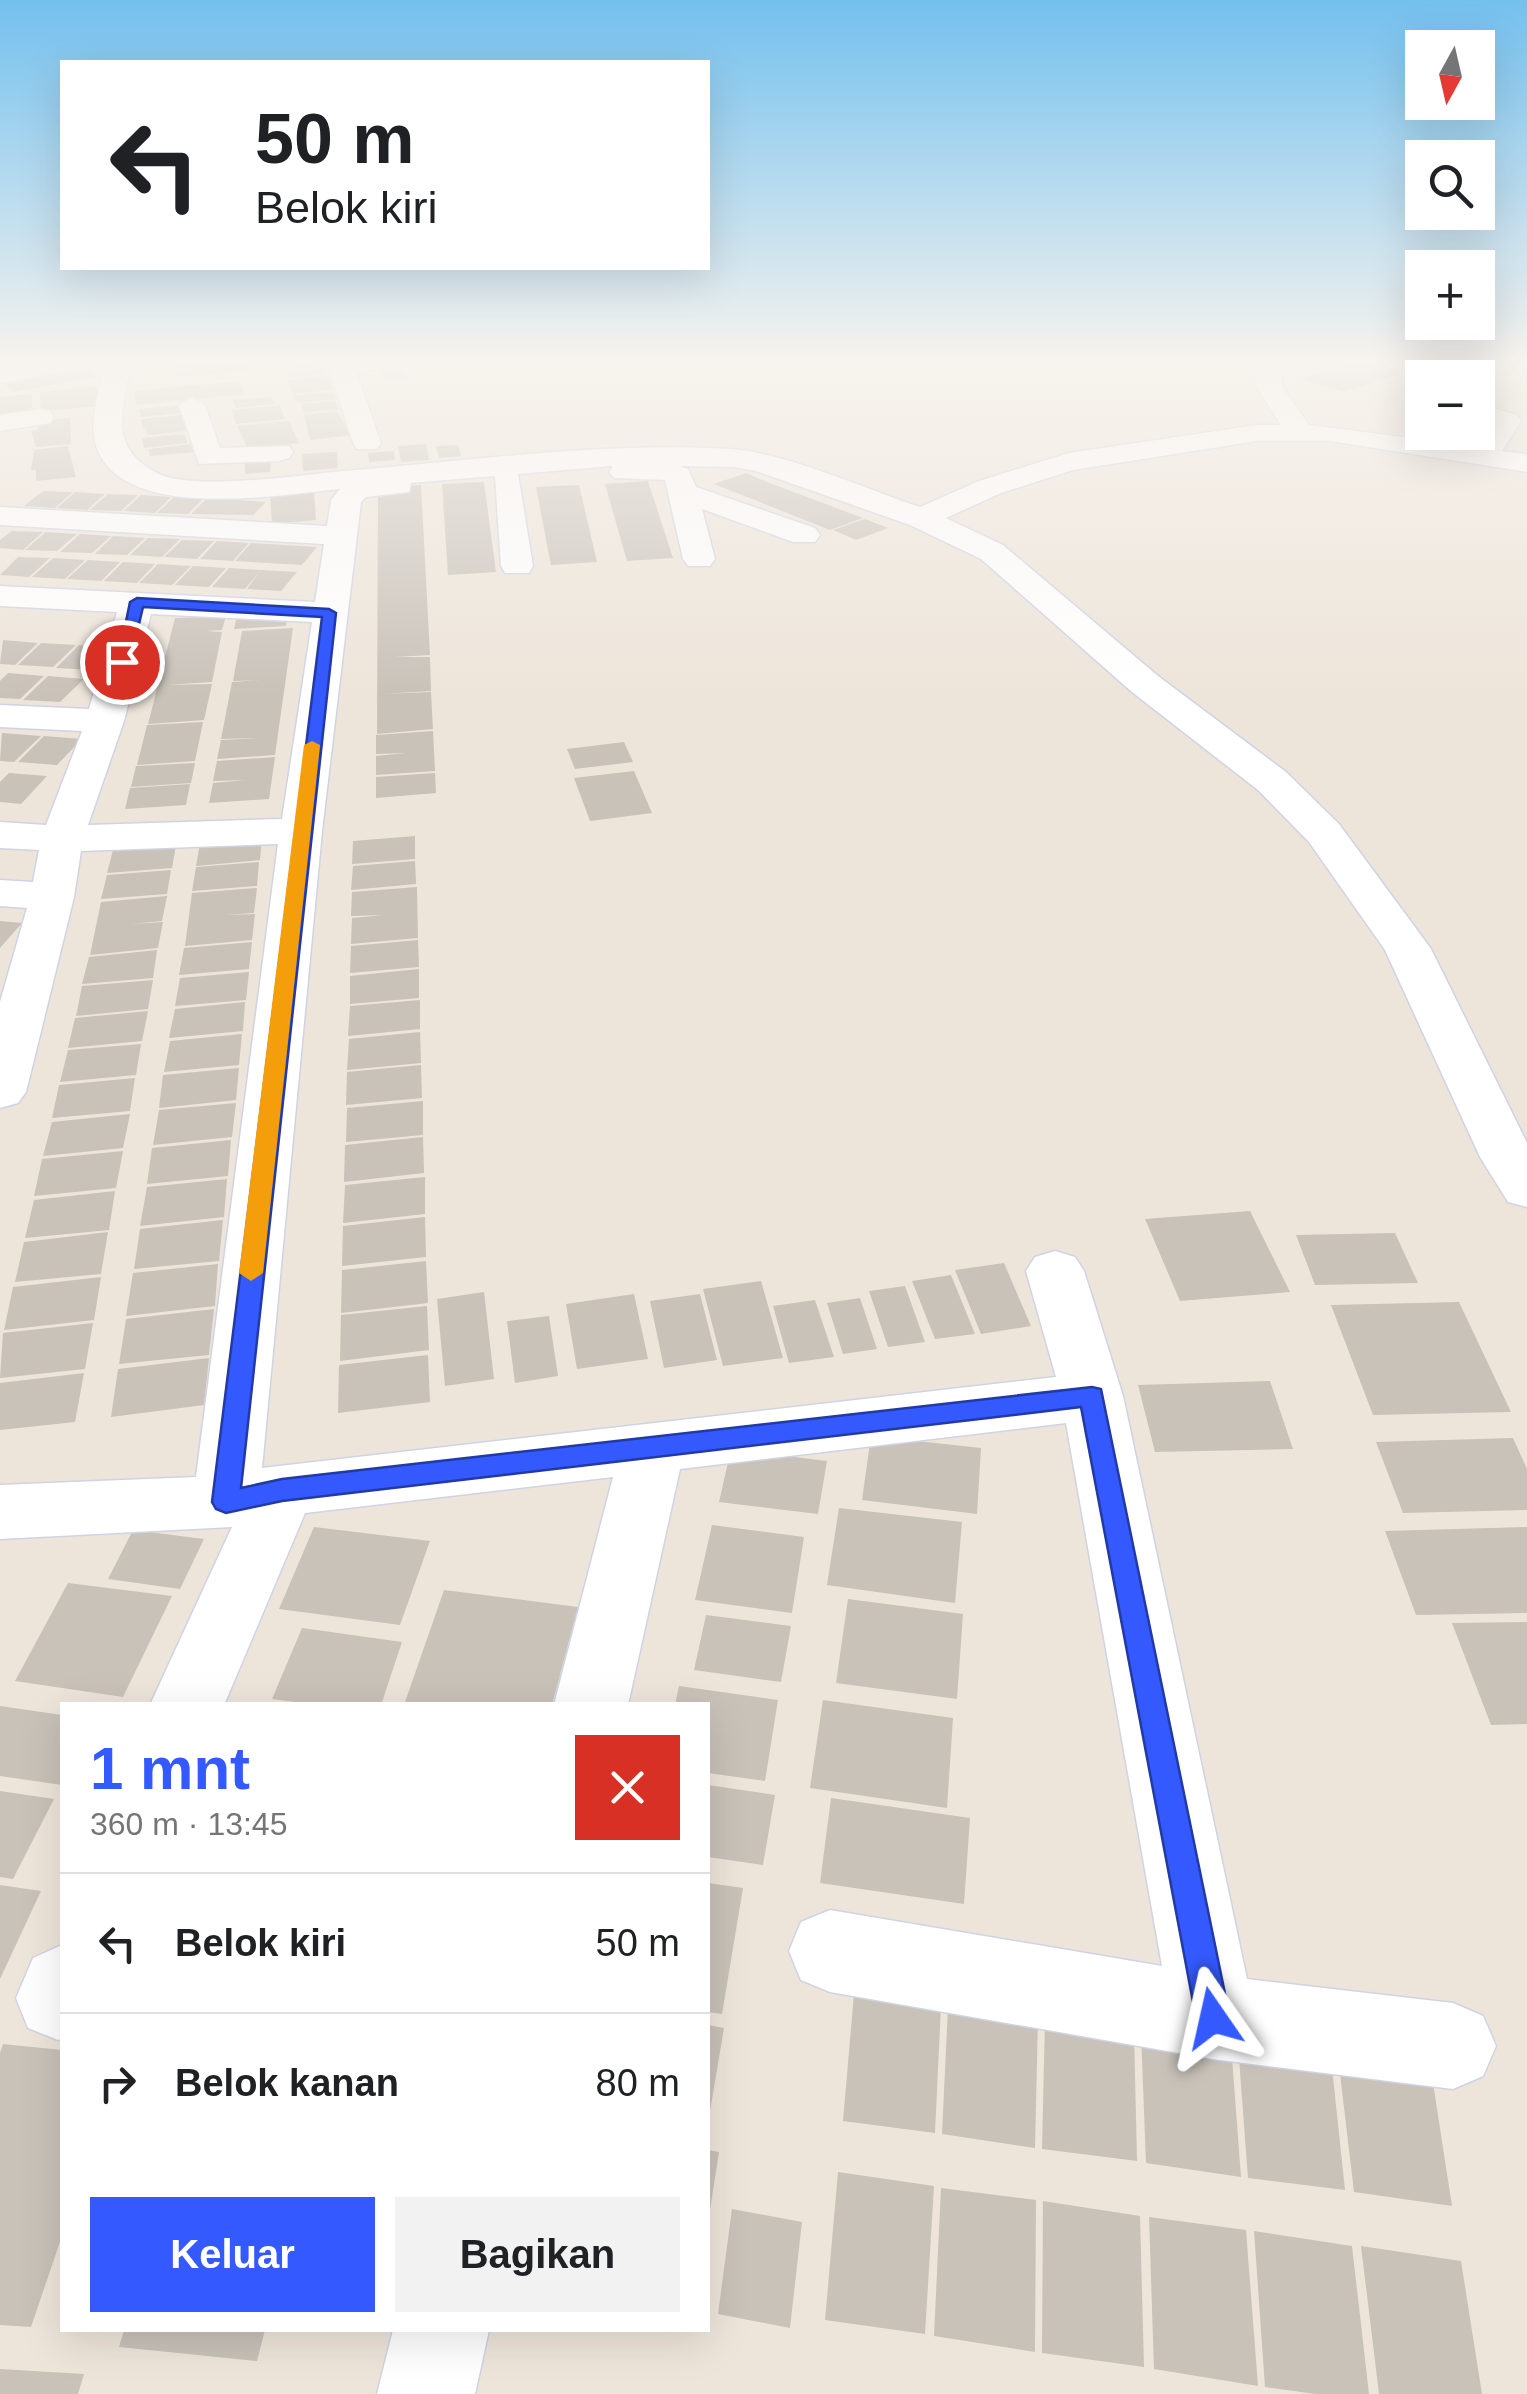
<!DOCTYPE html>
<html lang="id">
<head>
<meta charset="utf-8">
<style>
  body { margin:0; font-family:Arial,sans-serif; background:#f2f2f2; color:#202124; height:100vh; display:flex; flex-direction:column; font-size:38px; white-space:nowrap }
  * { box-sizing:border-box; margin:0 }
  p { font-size:32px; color:#757577 }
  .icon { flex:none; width:55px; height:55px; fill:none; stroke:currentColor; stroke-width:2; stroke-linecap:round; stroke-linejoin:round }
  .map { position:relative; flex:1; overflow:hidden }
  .side { position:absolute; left:60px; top:1702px; width:650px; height:630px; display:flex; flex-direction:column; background:#fff; border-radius:0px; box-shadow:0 10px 40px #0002 }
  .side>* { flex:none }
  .banner { position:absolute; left:60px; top:60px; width:650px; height:210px; border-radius:0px; box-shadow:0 10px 40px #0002; background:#fff; color:#202124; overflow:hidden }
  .needle { width:65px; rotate:188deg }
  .controls { position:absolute; left:1405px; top:30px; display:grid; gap:20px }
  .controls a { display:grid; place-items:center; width:90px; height:90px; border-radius:0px; background:#fff; box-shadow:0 10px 40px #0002; font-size:50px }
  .pin { position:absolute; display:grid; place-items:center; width:85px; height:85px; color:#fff; margin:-42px; border:5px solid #fff; border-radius:50%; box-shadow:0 2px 10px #0007 }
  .me { position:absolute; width:110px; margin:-55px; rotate:349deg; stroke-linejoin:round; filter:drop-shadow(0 0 8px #0008) }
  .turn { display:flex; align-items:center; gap:35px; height:210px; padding:0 30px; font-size:45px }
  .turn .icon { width:130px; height:130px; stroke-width:2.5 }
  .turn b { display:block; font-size:70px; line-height:85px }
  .round { display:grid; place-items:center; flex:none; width:105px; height:105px; border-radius:0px; background:#f2f2f2 }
  .summary { display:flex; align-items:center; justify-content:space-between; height:170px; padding:0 30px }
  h1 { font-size:60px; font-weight:600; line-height:75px; color:#345aff }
  .cta { display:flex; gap:20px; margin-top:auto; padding:20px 30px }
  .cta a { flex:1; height:115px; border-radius:0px; background:#345aff; color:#fff; font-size:40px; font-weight:600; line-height:115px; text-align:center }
  .cta a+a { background:#f2f2f2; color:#202124 }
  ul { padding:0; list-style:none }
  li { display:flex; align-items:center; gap:30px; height:140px; padding:0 30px; border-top:2px solid #e0e0e0 }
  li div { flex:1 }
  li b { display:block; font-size:38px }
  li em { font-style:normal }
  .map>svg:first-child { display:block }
  .building { fill:#c8c2b9 }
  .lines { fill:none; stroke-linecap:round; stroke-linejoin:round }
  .minor-casing { stroke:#cfd3e4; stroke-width:3 }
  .minor { fill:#fff; fill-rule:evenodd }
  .route { fill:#345aff; stroke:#223aa6; stroke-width:2.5 }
  .slow { fill:#f59e0b }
</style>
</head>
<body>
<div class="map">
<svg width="1527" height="2394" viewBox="0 0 1527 2394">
  <rect width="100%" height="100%" fill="#ede5da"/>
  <path class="building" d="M251,359L255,370L177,377L175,366Z
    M288,359L323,360L326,366L292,369Z
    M1360,360L1404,373L1344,392L1300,379Z
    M78,362L97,377L14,392L0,380V376Z
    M396,363L407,378L388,380L375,365Z
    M323,368L326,374L289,378L286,371Z
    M328,376L333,390L293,394L287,380Z
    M240,381L244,394L136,405L134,391Z
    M98,386L100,406L41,411L40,392Z
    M333,392L336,399L297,403L294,395Z
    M32,394V412L0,415V397Z
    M271,397L274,404L236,408L233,400Z
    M335,401L339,409L304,412L301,404Z
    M180,405L182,413L141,417L139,409Z
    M280,405L285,419L236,424L232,410Z
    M337,412L352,435L310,440L304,415Z
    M181,415L187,431L148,435L146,428H143L141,419Z
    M70,418L71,444L36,447L31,431L38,430V421Z
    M289,421L299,443L248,449L237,426Z
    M185,434L187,443L144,448L142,438Z
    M192,444L194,452L150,456L149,449Z
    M426,444L429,460L401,462L398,446Z
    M458,445L461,456L439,458L436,446Z
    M68,446L76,477L36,481V470H31L34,450Z
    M394,451L395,460L369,462L368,453Z
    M337,452L338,468L303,471L302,454Z
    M271,461L270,472L245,474V462Z
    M746,473L767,482L863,518L830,530L714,484Z
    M648,481L673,558L627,561L605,484Z
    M484,482L496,572L448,575L442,484Z
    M421,485L430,655L395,657H430L431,691L381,694L431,692L433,729L377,734L378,487Z
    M579,485L597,562L551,565L536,487Z
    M43,491L73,492L55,508L24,506Z
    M75,492L105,494L87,510L57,508Z
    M314,492L316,520L272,524L270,496Z
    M108,494L138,495L121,511L90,510Z
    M141,495L171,497L155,513L124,511Z
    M174,497L204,498L188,514L157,513Z
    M207,498L266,502L253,515L191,514Z
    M865,519L888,528L856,540L833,530Z
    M12,531L43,532L23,550L0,548V540Z
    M46,532L77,534L57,551L25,550Z
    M80,534L111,536L92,553L60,552Z
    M113,536L145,538L127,555L95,554Z
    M148,538L180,539L162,557L130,555Z
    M182,540L214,541L197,559L164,557Z
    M217,541L249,543L233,561L200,559Z
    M251,543L285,545L317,547L302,565L235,561Z
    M18,557L50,558L29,577L0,575Z
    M53,558L85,560L65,579L32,577Z
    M88,560L120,562L101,581L67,579Z
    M123,562L155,564L137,583L104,581Z
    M158,564L191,566L172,585L139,583Z
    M193,566L226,568L209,587L175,585Z
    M229,568L262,570L297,572L281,591L247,589L260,571L245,589L212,587Z
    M287,614L286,626L234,629L237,616Z
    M226,616L222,630L206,631L222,632L212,682L166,685L212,684L204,720L148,724L175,618Z
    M293,628L275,755L217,759L221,740L259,738L221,739L232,682L261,680L233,681L242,631Z
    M3,640L38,643L15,665L0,664Z
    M41,643L76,645L53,667L18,665Z
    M79,645L114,648L92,670L56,668Z
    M8,673L44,676L20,699L0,698V681Z
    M48,676L84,679L60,702L23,700Z
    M203,722L195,761L137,765L147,725Z
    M433,731L435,771L376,775V756L406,753L376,754V735Z
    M2,733L41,736L14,762L0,761Z
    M44,736L82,739L57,765L18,762Z
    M624,742L633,762L575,769L567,749Z
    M275,757L269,799L209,803L213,783L245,780L213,781L217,761Z
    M195,763L191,783L131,787L136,766Z
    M634,771L652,813L590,821L574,778Z
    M9,773L47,776L21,804L0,802V782Z
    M435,773L436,793L376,798V777Z
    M190,784L186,805L125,809L130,788Z
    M415,836V859L352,864L353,841Z
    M262,838L260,860L196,866L200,843Z
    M176,845L172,868L107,873L113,850Z
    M415,861L416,884L351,890L353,866Z
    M259,862L257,886L192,891L196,867Z
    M171,870L167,894L101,899L107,875Z
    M417,887L418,938L351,944L352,918L384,915L351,916L352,892Z
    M257,888L254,913L224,915L255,914L252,940L185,946L192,893Z
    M167,896L162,921L130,924L163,922L158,948L90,955L101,902Z
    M0,921L22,923L0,948Z
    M418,940L419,967L350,973L351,946Z
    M252,942L249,969L179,975L184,948Z
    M157,950L153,978L82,984L89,957Z
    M419,969V998L350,1004V976Z
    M249,972L246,1000L175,1006L180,978Z
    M153,980L148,1009L76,1016L82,986Z
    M420,1000V1029L348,1036L350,1006Z
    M245,1002L243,1031L169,1038L175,1009Z
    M148,1011L142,1041L68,1048L75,1018Z
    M420,1032L421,1063L347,1070L349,1039Z
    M242,1034L239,1065L164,1072L170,1041Z
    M141,1044L136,1075L60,1082L68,1050Z
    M421,1065L422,1098L346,1105L347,1072Z
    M239,1068L236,1100L159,1108L163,1075Z
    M135,1078L130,1111L52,1118L59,1085Z
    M423,1101V1135L346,1142L347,1108Z
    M236,1103L232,1137L153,1145L159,1110Z
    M130,1114L123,1148L43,1156L52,1122Z
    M423,1137L424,1173L344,1182L345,1145Z
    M231,1140L228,1176L147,1184L152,1148Z
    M123,1151L116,1188L34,1196L42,1159Z
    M425,1177V1214L343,1223L345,1185Z
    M227,1179L224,1217L140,1226L147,1187Z
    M115,1191L109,1230L25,1238L34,1200Z
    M1250,1211L1290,1292L1180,1301L1145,1219Z
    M425,1217L426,1257L342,1266L343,1226Z
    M223,1220L219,1261L134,1269L140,1229Z
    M108,1232L101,1274L15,1282L24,1242Z
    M1395,1233L1418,1283L1315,1285L1296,1235Z
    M426,1261L428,1303L341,1313L342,1270Z
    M1004,1263L1031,1326L981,1334L955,1270Z
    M218,1264L215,1306L126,1316L133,1273Z
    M951,1275L975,1334L935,1339L912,1281Z
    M101,1277L94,1320L4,1330L13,1287Z
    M761,1281L783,1358L723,1366L703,1289Z
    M905,1286L925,1342L888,1347L869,1291Z
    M484,1292L494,1379L445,1386L437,1299Z
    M634,1294L648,1359L577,1369L566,1304Z
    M700,1294L717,1360L664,1368L650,1301Z
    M860,1298L877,1349L843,1354L827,1303Z
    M815,1300L834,1357L789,1363L773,1306Z
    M1459,1302L1511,1412L1373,1415L1331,1305Z
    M427,1306L429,1350L340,1361L341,1315Z
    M214,1309L209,1355L119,1364L126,1319Z
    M549,1316L558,1376L515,1383L507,1321Z
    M93,1323L85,1369L0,1378L3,1333Z
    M428,1355L430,1402L338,1413L339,1365Z
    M209,1358L204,1405L111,1417L118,1369Z
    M84,1373L75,1422L0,1430V1383Z
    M1270,1381L1293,1449L1155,1452L1138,1385Z
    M871,1436L981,1448L977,1514L862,1500Z
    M1513,1438L1527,1469V1510L1403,1513L1376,1442Z
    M731,1449L827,1461L818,1514L719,1502Z
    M839,1508L962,1522L955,1603L827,1585Z
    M712,1525L804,1537L792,1613L695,1600Z
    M314,1527L430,1541L400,1625L279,1609Z
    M1527,1527V1613L1416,1615L1385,1531Z
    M133,1530L204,1539L180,1589L108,1579Z
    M68,1583L172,1596L123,1697L15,1681Z
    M444,1590L578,1607L552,1705H404Z
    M848,1599L963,1614L957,1699L836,1683Z
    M706,1615L791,1626L781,1682L694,1670Z
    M1527,1622V1724L1491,1725L1452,1623Z
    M302,1628L402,1642L381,1705H318L272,1699Z
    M679,1686L778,1700L765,1781L708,1773V1705H675Z
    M823,1700L953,1718L947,1808L810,1788Z
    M0,1706L62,1715V1785L0,1776Z
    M708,1785L775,1795L763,1865L708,1857Z
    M0,1791L54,1799L13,1879L0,1877Z
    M831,1798L970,1818L964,1904L820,1883Z
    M708,1883L743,1888L722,2014L708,2012Z
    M0,1885L41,1891L0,1979Z
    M854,1994L941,2006L935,2133L843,2121Z
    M948,2007L1038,2018L1035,2148L942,2134Z
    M1045,2019L1134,2032L1137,2161L1042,2149Z
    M708,2025L724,2028L710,2111H708Z
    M1141,2033L1231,2044L1241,2177L1146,2163Z
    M3,2044L62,2050V2236L31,2327L0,2325V2053Z
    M1238,2045L1331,2058L1345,2190L1248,2178Z
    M1338,2057L1431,2070L1452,2206L1354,2192Z
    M708,2150L719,2152L710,2210H708Z
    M838,2172L934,2186L925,2334L825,2320Z
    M941,2188L1036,2200L1035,2352L934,2336Z
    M1043,2201L1140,2216L1144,2367L1042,2353Z
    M732,2209L802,2222L790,2328L718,2314Z
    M1149,2217L1246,2230L1258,2386L1154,2369Z
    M1254,2231L1352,2246L1369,2394H1316L1265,2387Z
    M1361,2246L1461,2261L1482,2394H1379Z
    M124,2330H265L257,2361L119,2347Z
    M0,2369L84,2374L78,2394H0Z"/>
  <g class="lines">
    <defs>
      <path id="minor" d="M47,359H104L91,367L0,383V367Z
        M105,359H131C125,408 105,444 155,472C189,492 301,475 343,471C471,461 602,441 731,449C787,453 865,489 920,507L979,481L1069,453L1257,425H1281L1257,388L1252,359H1278L1283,388L1309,425L1473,446L1491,425L1478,421V404L1517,415L1521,421L1502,451L1527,454V472L1330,441H1257L1073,470L1001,493L946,518L1003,545L1158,676L1286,772L1339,824L1431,949L1527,1143V1207L1508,1202L1480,1157L1385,950L1309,842L1258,790L1132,692L981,559L910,525L756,471L734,467L680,466L688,469L696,487L815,528L820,535L815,542H793L702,509L715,559L710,566H688L683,559L665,480L614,478L609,472L613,466L518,474L533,566L529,573H505L501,566L495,476L411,483L409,492L366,497L361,502L322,831L262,1468L1056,1377L1026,1271L1035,1257L1055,1251L1075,1257L1084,1271L1123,1396L1247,1979L1453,2003L1483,2016L1496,2046L1483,2076L1453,2089L1213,2059L830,1992L801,1980L789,1951L801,1922L830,1910L1162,1966L1066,1423L680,1469L628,1705H554L613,1477L305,1513L224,1705H150L232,1527L0,1539V1485L196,1477L278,844L81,851L74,897L26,1092L18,1103L0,1108V1002L27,908L0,906V880L33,882L39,850L0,848V822L46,825L82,731L0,727V705L89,709L117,612L0,606V586L315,602L324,544L0,525V507L327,526L331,500L340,489C278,495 116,524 95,442C89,419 102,383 105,359ZM151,614L312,622L282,819L88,825L124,721Z
        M326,359H422L409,367L356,371L381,443L377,449H357L353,443Z
        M192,397L205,405L220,448L289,446L293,452L289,458L279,461L199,464L179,405Z
        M40,409L50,411L54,417L50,423L0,431V415Z
        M62,1945V2038L58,2040L28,2028L16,1998L33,1958Z
        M393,2330H489L475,2394H377Z"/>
    </defs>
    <use href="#minor" class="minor-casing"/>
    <use href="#minor" class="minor"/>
  </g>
  <linearGradient id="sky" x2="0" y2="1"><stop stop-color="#73c0ee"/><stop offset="0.52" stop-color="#f7f3ee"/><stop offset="1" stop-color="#f7f3ee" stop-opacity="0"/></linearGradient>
  <rect width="1527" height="694" fill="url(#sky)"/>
  <path class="route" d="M137,598L329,609L336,613L241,1488L282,1479L1092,1387L1101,1389L1230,2018L1225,2030L1213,2035L1201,2030L1196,2018L1081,1407L282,1501L226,1513L216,1509L212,1502L322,617L143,607L130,662L117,665L130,602Z"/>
  <path class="slow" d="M312,741L320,745L263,1273L251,1281L239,1273L304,745Z"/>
</svg>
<div class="controls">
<a><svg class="needle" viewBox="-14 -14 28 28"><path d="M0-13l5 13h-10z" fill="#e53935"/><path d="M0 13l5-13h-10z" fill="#757577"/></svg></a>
<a><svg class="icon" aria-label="search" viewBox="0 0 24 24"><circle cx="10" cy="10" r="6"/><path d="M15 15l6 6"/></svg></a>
<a>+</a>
<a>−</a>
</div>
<div class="pin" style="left:122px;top:662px;background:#d93025"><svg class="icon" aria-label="arrive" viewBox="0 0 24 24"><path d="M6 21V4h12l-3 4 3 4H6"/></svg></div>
<svg class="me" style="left:1213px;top:2018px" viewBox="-20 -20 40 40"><path d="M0-17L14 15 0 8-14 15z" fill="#345aff" stroke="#fff" stroke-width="4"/></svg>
<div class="banner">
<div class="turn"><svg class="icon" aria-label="left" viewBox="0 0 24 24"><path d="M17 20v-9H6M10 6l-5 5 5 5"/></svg><div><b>50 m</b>Belok kiri</div></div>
</div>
<section class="side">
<div class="summary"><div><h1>1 mnt</h1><p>360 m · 13:45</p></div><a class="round" style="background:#d93025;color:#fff"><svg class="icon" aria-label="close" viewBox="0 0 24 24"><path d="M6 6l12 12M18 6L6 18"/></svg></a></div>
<ul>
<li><svg class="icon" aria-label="left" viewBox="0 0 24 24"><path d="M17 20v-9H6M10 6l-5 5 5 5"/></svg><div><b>Belok kiri</b></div><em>50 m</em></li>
<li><svg class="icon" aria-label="right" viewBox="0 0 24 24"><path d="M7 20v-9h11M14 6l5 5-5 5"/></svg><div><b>Belok kanan</b></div><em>80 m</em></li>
</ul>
<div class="cta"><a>Keluar</a><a>Bagikan</a></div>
</section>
</div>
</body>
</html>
